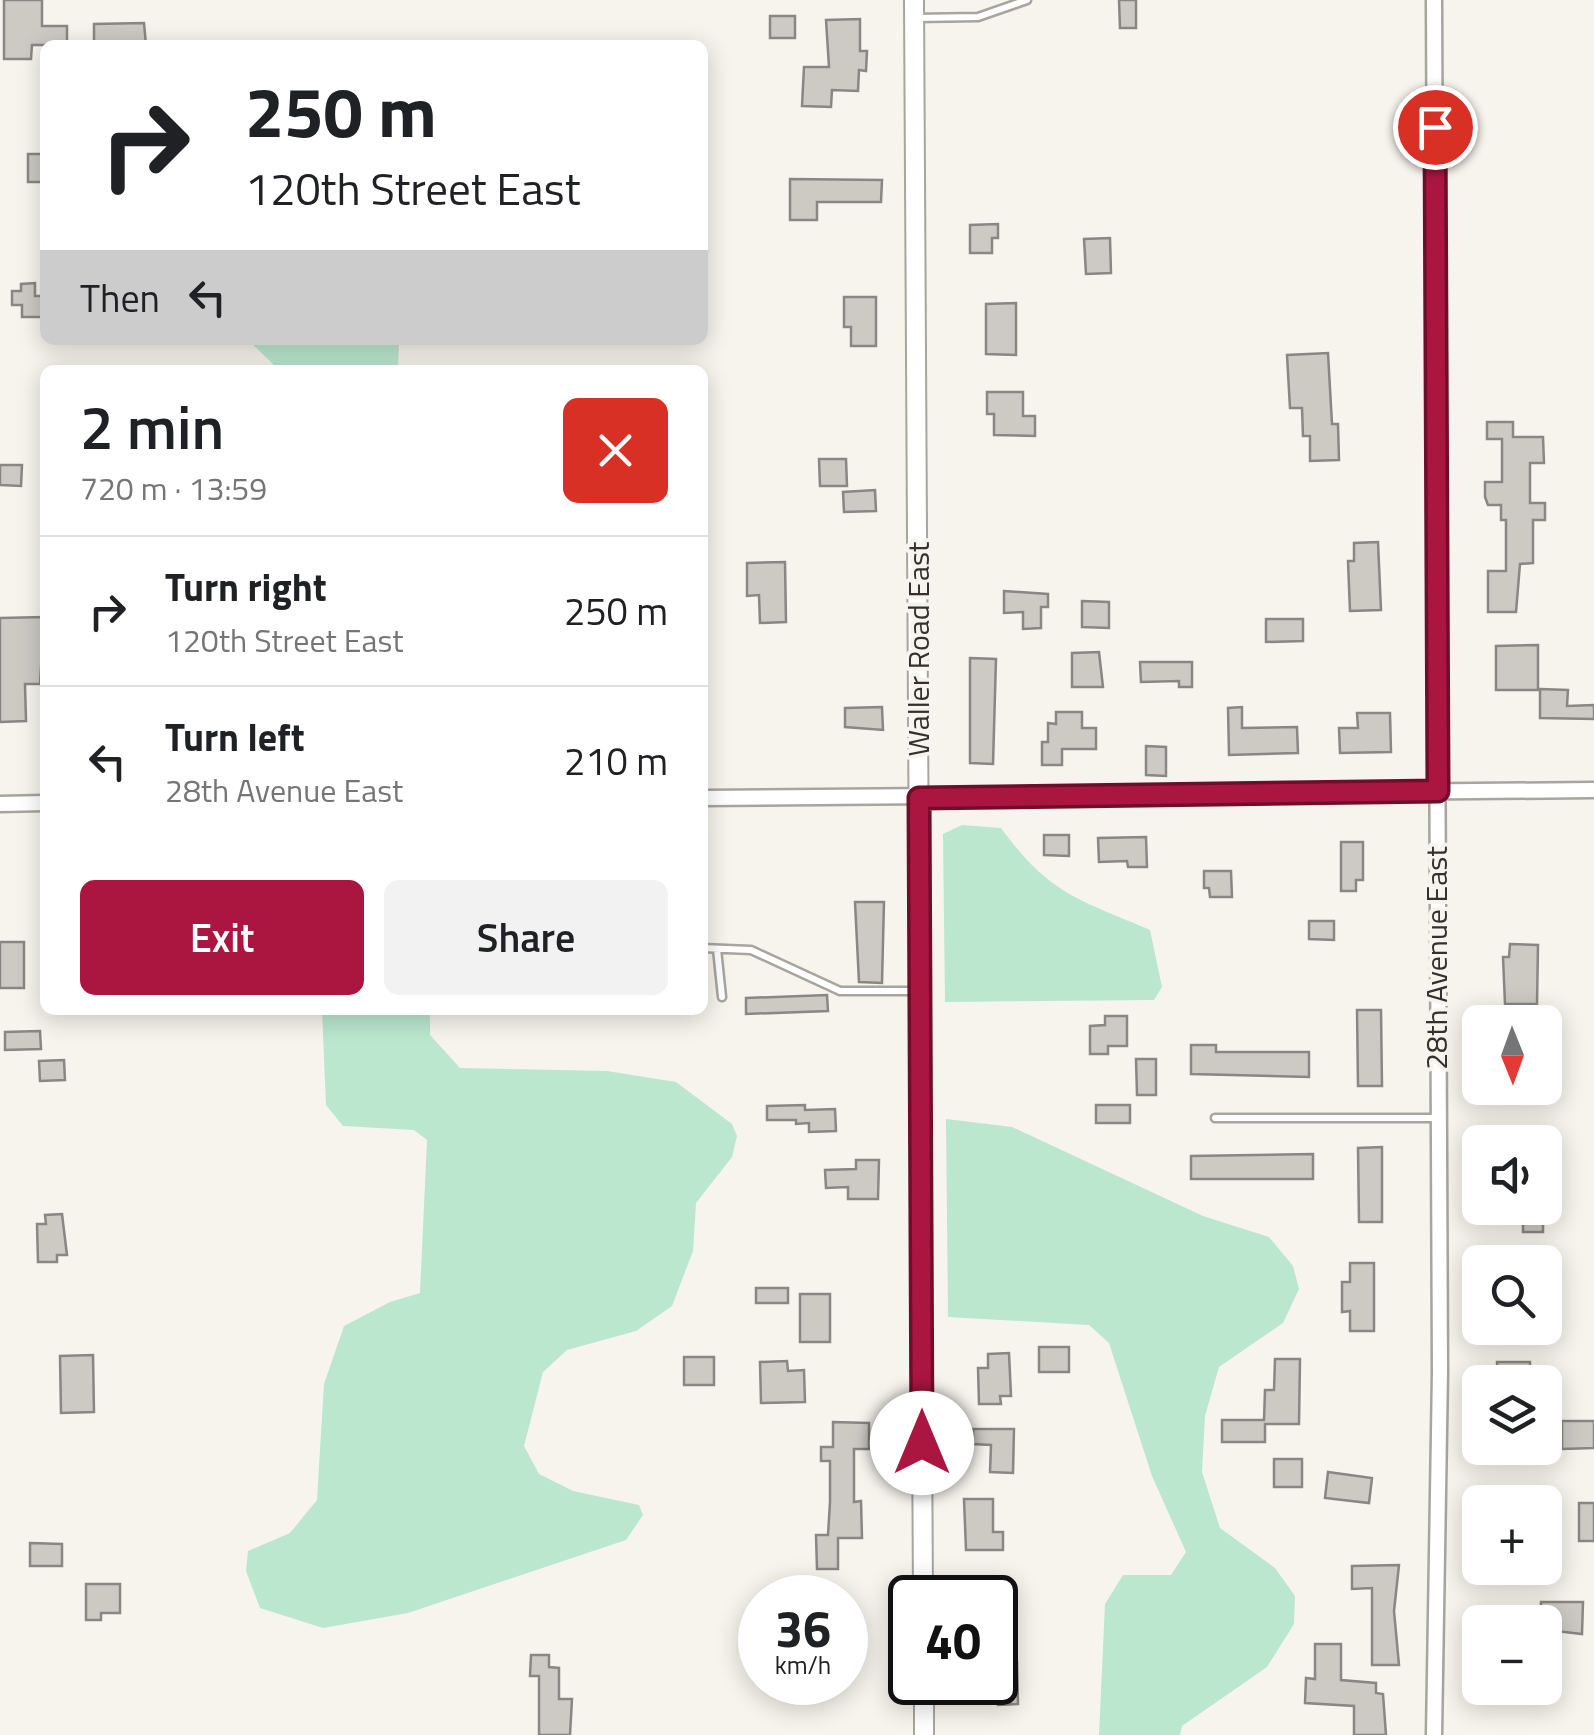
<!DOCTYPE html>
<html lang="en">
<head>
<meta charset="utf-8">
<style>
  body { margin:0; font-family:"Titillium Web",sans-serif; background:#f2f2f2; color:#202124; height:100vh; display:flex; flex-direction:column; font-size:38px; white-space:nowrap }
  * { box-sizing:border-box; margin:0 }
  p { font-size:32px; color:#757577 }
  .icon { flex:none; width:55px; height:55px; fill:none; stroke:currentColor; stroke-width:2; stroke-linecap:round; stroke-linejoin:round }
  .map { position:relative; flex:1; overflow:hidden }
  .drawer { position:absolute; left:40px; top:365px; width:668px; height:650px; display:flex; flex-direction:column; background:#fff; border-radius:15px; box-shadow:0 5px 25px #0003 }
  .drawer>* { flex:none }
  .top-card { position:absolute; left:40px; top:40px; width:668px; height:305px; border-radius:15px; box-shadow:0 5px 25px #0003; background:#fff; color:#202124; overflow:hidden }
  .needle { width:65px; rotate:179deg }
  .fabs { position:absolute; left:1462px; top:1005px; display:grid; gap:20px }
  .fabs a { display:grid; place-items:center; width:100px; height:100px; border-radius:15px; background:#fff; box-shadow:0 5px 25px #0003; font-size:50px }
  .speed { position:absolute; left:738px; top:1575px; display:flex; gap:20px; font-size:50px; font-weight:700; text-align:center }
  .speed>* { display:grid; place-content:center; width:130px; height:130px; border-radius:50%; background:#fff; box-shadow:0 5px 25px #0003; line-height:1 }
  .speed small { font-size:25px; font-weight:400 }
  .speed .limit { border:5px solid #111; border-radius:15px; background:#fff; color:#111 }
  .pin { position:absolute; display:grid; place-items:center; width:85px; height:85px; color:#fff; margin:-42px; border:5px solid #fff; border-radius:50%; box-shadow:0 2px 10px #0007 }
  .me { position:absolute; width:110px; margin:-55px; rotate:0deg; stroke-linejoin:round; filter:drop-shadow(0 0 8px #0008) }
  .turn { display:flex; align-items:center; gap:35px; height:210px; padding:0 40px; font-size:45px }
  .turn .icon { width:130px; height:130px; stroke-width:2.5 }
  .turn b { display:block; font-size:70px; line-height:85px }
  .then { display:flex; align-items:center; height:95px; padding:0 40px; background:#0003; gap:20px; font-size:38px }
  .round { display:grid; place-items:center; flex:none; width:105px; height:105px; border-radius:15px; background:#f2f2f2 }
  .headline { display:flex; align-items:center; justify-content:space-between; height:170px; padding:0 40px }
  h1 { font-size:60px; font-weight:600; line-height:75px }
  .primary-button { display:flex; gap:20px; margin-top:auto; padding:20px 40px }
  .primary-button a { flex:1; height:115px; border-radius:15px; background:#ab1641; color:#fff; font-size:40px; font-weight:600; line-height:115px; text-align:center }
  .primary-button a+a { background:#f2f2f2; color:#202124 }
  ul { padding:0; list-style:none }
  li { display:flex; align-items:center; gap:30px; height:150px; padding:0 40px; border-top:2px solid #e0e0e0 }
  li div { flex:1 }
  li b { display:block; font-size:38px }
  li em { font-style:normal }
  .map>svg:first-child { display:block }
  .green { fill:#bae7ce }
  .building { fill:#cdc9c3; stroke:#8a8681; stroke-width:2.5 }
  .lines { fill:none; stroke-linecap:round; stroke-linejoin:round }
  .service-casing { stroke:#a8a49e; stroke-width:11 }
  .minor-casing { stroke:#a8a49e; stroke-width:19 }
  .tertiary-casing { stroke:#a8a49e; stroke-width:22 }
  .service { stroke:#fff; stroke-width:6 }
  .minor { stroke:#fff; stroke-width:14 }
  .tertiary { stroke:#fff; stroke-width:18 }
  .route-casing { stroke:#6f0e2a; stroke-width:25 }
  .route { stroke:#ab1641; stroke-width:18 }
  .labels { text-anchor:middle; stroke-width:8; stroke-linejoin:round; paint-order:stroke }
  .street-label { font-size:30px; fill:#33312f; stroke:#f7f4ed }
</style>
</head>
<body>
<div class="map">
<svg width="1594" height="1735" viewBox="0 0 1594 1735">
  <rect width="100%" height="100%" fill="#f7f4ed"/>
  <path class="green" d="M248,340H399L398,370H279Z
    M962,825L1001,828C1050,895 1078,899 1150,930L1162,987L1154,1000L945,1002L943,834Z
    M322,1010H430V1035L460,1068L607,1071L676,1082L732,1124L737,1136L732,1157L696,1203L693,1251L672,1306L636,1331L567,1350L543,1372L524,1446L539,1474L573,1491L639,1505L643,1515L626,1540L408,1613L323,1628L260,1608L246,1571L248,1551L290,1533L317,1500L324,1384L344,1326L390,1302L420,1293L427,1140L414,1130L343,1126L326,1105Z
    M946,1119L1012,1127L1203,1216L1269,1237L1293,1266L1299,1289L1283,1323L1219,1367L1205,1416L1202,1472L1220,1528L1275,1568L1295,1596L1294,1624L1267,1667L1182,1726L1180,1735H1099L1105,1604L1123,1575H1171L1186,1552L1152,1476L1109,1343L1089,1325L948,1317Z"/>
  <path class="building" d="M4,0H42V26H67V45H32L31,59H4Z
    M1119,0H1136V28H1120Z
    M770,16H795V38H770Z
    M860,19V51H867L866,71L859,70L858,91L832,90L831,107L802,106L804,67H829L826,20Z
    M144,23L146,45H94V24Z
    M28,154H45V182H28Z
    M790,179L882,180L881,202H817V220H790Z
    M998,224V238H992V253H970V225Z
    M1110,238L1111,273L1086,274L1084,239Z
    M35,283V296H45V317H22V305H12V291H21V284Z
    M844,297H876V346H851V327H844Z
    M1016,303V355L986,354V304Z
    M1328,353L1332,424H1338L1339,460L1310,461V436H1303L1302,408H1290L1287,355Z
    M987,392H1023V416H1035V436L994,435V414H987Z
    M1487,422H1513V437H1543L1544,463H1530V503H1545V520H1533V563L1520,564L1516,612H1488V571H1506V520H1501V505H1488L1485,497V482H1502V439H1487Z
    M819,459H846L847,486H820Z
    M0,465H22L21,486L0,485Z
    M875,490L876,511L844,512L843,492Z
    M1378,542L1381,610L1350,611L1348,561H1354V543Z
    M785,562L786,622L760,623L759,595L747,596V563Z
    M1004,591L1048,594V607H1041V628L1023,629V612L1004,613Z
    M1082,601L1109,602V628L1082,627Z
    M44,617L40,684H25L26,721L0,722V618Z
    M1266,619H1303V641L1266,642Z
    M1538,645V690H1496V646Z
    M1099,652L1103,687H1072V653Z
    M970,658L996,659L993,764L970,763Z
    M1140,662H1192V687H1179V681L1141,682Z
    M1540,689L1568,690L1567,706L1594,705V719L1540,718Z
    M882,707L883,730L845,727V708Z
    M1242,707V728L1297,727L1298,753L1229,755L1228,708Z
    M1056,712H1082V728H1096V749H1062V765H1042V742H1048V723L1056,724Z
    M1357,713H1390L1391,752L1340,753L1339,728H1358Z
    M1146,746L1166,747V776L1146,775Z
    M1044,835H1069V856L1044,855Z
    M1146,837L1147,867H1128L1127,861L1099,862L1098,838Z
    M1341,842H1363V880H1356V891H1341Z
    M1204,871H1231L1232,897H1210L1209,888H1204Z
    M855,902H884L882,983L859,982Z
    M1309,921H1334V940L1309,939Z
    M0,942H24V988H0Z
    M1510,944L1538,945L1537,1004H1505L1503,957H1509Z
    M827,995L828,1011L746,1014V998Z
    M1357,1010H1381L1382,1086H1358Z
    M1105,1016H1127V1046H1108V1054H1090V1026L1105,1025Z
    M40,1031L41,1049L5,1050V1032Z
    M1191,1045H1216V1052H1309V1077L1191,1074Z
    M1136,1059H1156V1095H1137Z
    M64,1060L65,1080L40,1081L39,1061Z
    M805,1105V1110L835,1109L836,1131L809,1132V1123L796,1124V1120H767V1106Z
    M1096,1105H1130V1123H1096Z
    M1382,1147V1222H1359L1358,1148Z
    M1313,1154V1179H1191V1156Z
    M856,1160H879L878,1199H848V1187L826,1188L825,1170L856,1169Z
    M1523,1208H1543V1232H1523Z
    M62,1214L67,1255H57V1262H38L37,1224H46L45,1215Z
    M1350,1263H1374V1331H1350V1311L1342,1312V1282H1350Z
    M756,1288H788V1303H756Z
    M800,1294H830V1342H800Z
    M1039,1347H1069V1372H1039Z
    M1009,1353L1011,1396H1000L1001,1404H979L978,1368H988V1354Z
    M93,1355L94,1412L61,1413L60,1356Z
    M684,1357H714V1385H684Z
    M1275,1359H1300L1299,1424H1265V1442H1222V1420H1264L1265,1390H1274Z
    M787,1361L788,1371L804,1370L805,1402L761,1403L760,1362Z
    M1497,1362H1530V1382H1498Z
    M1562,1421H1594V1448L1562,1449Z
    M833,1422L869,1423V1449H854V1502L861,1501L862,1538H838V1569H817L816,1535H828L830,1502V1461H821V1447H833Z
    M973,1429H1014L1013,1473L990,1472L991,1445L973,1444Z
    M1274,1459H1302V1487H1274Z
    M1328,1472L1372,1478L1369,1503L1325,1498Z
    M964,1499H993V1532H1003V1550H966Z
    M1579,1503H1594V1541H1579Z
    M30,1543L62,1544V1566H30Z
    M1399,1565L1394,1611L1399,1665H1372V1588L1352,1589V1566Z
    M86,1584H120V1613H101V1620H86Z
    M1541,1602H1583L1582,1634L1547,1630V1621H1540Z
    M1315,1644H1341V1680L1376,1683V1693L1383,1694L1386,1735H1354V1706L1305,1703L1306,1678L1315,1679Z
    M531,1655H549V1667L559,1668V1699H572L570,1735H539V1676H530Z
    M1017,1662L1018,1704L998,1705L997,1695L980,1696V1682H995V1663Z"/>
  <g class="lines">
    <defs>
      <path id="service" d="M916,18L978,17L1027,0
        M702,948L751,950L840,991H919
        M717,949L722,997
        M1215,1118H1436"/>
      <path id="minor" d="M702,798L1594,790
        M0,804L45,803
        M1434,1735L1440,1372L1434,0"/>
      <path id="tertiary" d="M914,0L923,1598
        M924,1682V1735"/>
    </defs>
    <use href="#service" class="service-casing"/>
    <use href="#minor" class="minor-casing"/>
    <use href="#tertiary" class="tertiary-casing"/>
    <use href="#service" class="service"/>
    <use href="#minor" class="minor"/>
    <use href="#tertiary" class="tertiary"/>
  </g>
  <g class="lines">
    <defs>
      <path id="route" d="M922,1443L919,798L1438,791L1435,127"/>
    </defs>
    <use href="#route" class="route-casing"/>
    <use href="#route" class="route"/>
  </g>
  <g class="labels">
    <g class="street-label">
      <text transform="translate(919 649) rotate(-90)" y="10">Waller Road East</text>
      <text transform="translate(1437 958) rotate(-90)" y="10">28th Avenue East</text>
    </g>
  </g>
</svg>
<div class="fabs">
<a><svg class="needle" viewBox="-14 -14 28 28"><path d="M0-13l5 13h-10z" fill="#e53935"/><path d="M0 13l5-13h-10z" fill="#757577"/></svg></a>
<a><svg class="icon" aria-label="sound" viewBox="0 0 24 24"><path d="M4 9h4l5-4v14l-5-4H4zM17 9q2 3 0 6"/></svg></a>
<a><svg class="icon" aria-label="search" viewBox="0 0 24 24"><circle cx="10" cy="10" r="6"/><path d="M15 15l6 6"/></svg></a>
<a><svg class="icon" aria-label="layers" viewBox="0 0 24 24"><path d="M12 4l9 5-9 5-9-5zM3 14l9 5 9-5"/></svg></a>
<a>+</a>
<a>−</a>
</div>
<div class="speed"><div>36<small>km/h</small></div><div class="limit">40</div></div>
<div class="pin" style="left:1435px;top:127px;background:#d93025"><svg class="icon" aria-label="arrive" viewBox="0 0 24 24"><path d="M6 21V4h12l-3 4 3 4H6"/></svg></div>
<svg class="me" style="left:922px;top:1443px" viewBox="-20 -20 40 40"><circle r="19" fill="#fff"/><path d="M0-13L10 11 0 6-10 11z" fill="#ab1641"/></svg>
<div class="top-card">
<div class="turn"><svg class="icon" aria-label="right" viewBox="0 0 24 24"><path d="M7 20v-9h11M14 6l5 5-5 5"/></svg><div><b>250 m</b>120th Street East</div></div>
<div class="then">Then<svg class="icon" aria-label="left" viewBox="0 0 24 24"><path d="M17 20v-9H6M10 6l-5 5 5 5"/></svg></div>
</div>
<section class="drawer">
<div class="headline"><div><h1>2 min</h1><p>720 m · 13:59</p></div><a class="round" style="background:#d93025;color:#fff"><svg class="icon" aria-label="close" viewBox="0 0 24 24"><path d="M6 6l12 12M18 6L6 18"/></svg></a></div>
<ul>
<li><svg class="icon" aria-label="right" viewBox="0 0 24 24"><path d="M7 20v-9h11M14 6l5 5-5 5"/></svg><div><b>Turn right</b><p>120th Street East</p></div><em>250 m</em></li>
<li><svg class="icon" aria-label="left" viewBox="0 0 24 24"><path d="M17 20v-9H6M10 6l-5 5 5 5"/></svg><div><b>Turn left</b><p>28th Avenue East</p></div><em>210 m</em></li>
</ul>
<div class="primary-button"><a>Exit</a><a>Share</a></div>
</section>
</div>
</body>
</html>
